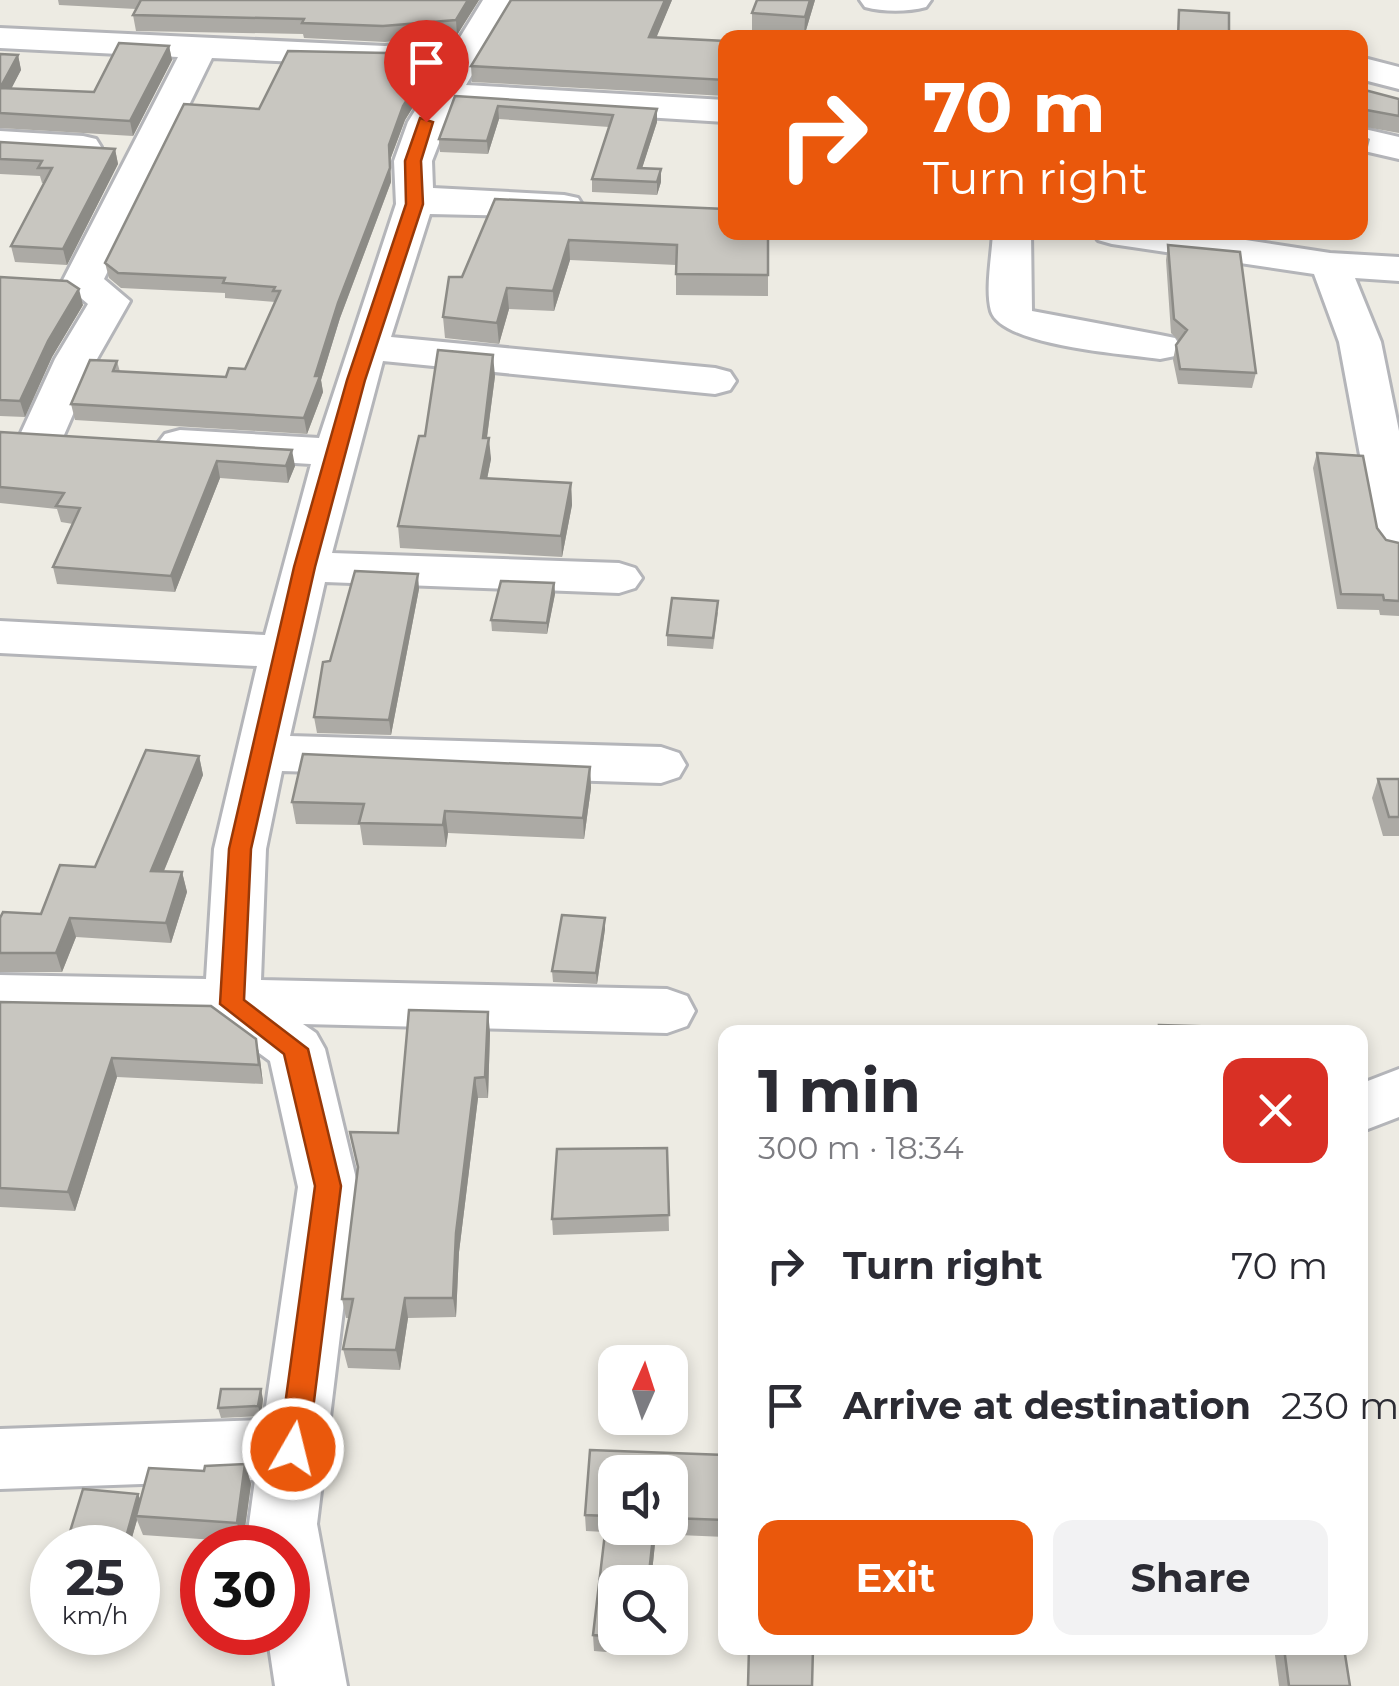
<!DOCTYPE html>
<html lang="en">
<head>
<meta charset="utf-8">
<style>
  body { margin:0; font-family:Montserrat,sans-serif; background:#f2f2f3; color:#2b2b33; height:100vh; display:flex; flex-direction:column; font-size:38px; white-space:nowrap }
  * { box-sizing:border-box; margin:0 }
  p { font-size:32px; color:#7c7c81 }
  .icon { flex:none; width:55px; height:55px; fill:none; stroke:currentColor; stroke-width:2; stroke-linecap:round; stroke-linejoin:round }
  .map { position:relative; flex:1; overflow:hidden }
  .drawer { position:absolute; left:718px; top:1025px; width:650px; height:630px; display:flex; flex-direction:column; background:#fff; border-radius:20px; box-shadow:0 5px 15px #0003 }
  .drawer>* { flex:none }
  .banner { position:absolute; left:718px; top:30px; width:650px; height:210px; border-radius:20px; box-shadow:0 5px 15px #0003; background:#ea580c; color:#fff; overflow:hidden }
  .needle { width:65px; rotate:3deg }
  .buttons { position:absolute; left:598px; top:1345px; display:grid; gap:20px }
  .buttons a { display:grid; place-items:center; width:90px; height:90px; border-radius:20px; background:#fff; box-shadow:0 5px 15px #0003; font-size:50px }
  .speed { position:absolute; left:30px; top:1525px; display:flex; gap:20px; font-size:50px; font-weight:700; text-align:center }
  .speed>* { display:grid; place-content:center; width:130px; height:130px; border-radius:50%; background:#fff; box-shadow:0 5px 15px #0003; line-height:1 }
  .speed small { font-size:25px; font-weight:400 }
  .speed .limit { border:15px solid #d22; background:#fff; color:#111 }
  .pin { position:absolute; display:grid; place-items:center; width:85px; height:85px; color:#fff; margin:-102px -42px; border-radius:50% 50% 50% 0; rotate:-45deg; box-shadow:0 0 10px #0007 }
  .pin .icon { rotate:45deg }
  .me { position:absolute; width:110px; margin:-55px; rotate:8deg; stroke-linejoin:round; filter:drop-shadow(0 0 8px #0008) }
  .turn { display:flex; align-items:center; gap:35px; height:210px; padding:0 40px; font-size:45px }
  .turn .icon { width:130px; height:130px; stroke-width:2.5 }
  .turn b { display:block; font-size:70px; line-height:85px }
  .round { display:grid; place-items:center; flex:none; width:105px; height:105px; border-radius:20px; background:#f2f2f3 }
  .headline { display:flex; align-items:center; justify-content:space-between; height:170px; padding:0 40px }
  h1 { font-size:60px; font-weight:700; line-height:75px }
  .button { display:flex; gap:20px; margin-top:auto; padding:20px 40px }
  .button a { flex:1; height:115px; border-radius:20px; background:#ea580c; color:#fff; font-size:40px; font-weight:700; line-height:115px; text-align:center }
  .button a+a { background:#f2f2f3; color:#2b2b33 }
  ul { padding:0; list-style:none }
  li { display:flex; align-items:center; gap:30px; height:140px; padding:0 40px }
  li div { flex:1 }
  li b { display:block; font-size:38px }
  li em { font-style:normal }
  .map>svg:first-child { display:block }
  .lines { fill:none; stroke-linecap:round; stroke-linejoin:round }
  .minor-casing { stroke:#b4b5b9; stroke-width:6 }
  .minor { fill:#fff; fill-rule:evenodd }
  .wall { fill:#acaaa5; fill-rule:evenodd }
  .shaded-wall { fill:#8c8b86 }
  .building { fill:#c8c6c0; stroke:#8c8b86; stroke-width:2.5 }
  .route { fill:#ea580c; stroke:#983908; stroke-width:2.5 }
</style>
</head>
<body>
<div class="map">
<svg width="1399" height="1686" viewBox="0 0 1399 1686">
  <rect width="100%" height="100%" fill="#edebe3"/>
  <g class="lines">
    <defs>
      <path id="minor" d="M483,0H517L466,85L725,100V122L454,105L432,161L433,188L564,195L578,198L583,206L578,214L564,217L430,214L391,337L715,368L730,372L736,381L730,390L715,394L383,361L332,553L619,563L635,568L642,578L635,588L619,593L325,582L290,736L661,747L679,753L686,765L679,777L661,783L282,771L266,849L261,980L667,989L687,996L695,1011L687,1026L667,1033L303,1024L316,1033L325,1049L358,1187L317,1524L347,1686H275L267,1632H288V1548H253L249,1524L255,1480L0,1489V1429L264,1420L298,1187L270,1061L217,1022L0,1017V975L206,979L214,849L257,666L0,653V621L265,635L311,464L180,456L165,452L158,443L165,434L180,430L319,438L396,204L394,161L408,122L444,64L385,66L212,58L104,279L130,301L97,359L64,435L57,444L42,448L27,444L20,435L55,359L88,304L62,282L178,57L0,48V28L385,46L459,39Z
        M860,0H931L926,7C907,12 884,12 865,7Z
        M1360,57L1399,67V89L1360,79Z
        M1360,128L1399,137V159L1360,150Z
        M0,131L83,136L96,139L101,147L96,155L83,158L0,153Z
        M993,232H1031L1032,311L1160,335L1175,338L1181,347L1175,356L1160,359C1125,354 1002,346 991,311C985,289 992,256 993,232Z
        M1093,232H1193L1330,253L1399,257V281L1355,278L1381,342L1399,431V555L1383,551L1376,541L1339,342L1314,274L1112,244L1098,240Z
        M1399,1069V1117L1360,1132V1084Z"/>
    </defs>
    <use href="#minor" class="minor-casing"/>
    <use href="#minor" class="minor"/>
  </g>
  <path class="wall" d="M58,0H479L457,35L385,42L304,38L303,34L136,31L133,15L136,9L59,5Z
    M672,0L656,37L725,41V96L472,82L471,66Z
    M757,0H815L804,37L752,32V13Z
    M169,46L172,60L133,136L0,128V54L18,55L21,70L11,88L94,92Z
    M436,54L437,68L405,120L390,160L391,182L340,318L321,380L323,392L307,434L75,420L71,404L117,361L120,372L226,377L245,369L275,302L225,298V293L121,288L109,278L105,263L259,109Z
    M1360,90L1399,99V133L1360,126Z
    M455,96L657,109V122L642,168L661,169V182L657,195L592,192V179L609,127L499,119L488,154L440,152L439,139Z
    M1360,134L1370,139L1366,155H1360Z
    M0,142L115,149L118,164L67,265L15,262L11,246L44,183H42L40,176L0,174Z
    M495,199L725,209L768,275V296L676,295V265L570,260L554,311L509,309L499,344L445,338L443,317L462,277Z
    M1168,245L1256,373L1252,388L1178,384L1173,360L1176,345L1179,341L1171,333L1166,260Z
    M0,277L83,305L52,357L25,417L0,416Z
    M495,376L487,438L491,459L487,479L571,483L572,505L562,557L400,548L398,526L425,436Z
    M0,432L295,466L288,483L220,478L175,592L57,584L53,567L73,524L61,522L57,509L0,503Z
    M1317,453L1386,540L1399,543V616L1380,615L1379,610L1337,609L1313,468Z
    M554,583L555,594L547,634L492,631L491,620Z
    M419,589L391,735L317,733L314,717L330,661Z
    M718,612L713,649L667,646V635Z
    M199,756L203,775L164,871L182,872L187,892L171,943L76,937L62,972H0V918L41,914L95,867Z
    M590,767L591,788L584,839L448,833L446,847L363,845L360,825L296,824L292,802Z
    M1378,779H1399V836H1383L1372,798Z
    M605,929L597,984L553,982L552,971Z
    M0,1002L256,1039L260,1059L263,1084L117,1077L75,1211L0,1207Z
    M490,1032L488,1098H478L459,1252L456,1317L408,1318L400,1370L348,1368L343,1349L349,1318H346L342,1299L358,1170L350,1132L398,1133Z
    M667,1148L669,1231L553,1235L552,1219Z
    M263,1399L261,1416L221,1418L218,1408Z
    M590,1450L725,1455V1537L656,1534L651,1582H615V1638H645L643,1655L594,1651L593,1635L605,1532L586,1531L585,1515ZM615,1472H670V1528H615Z
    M245,1464L251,1484L243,1542L143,1535L137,1520L129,1548H65L138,1494L140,1499L204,1471Z
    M1274,1648H1344L1350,1686H1279Z"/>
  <path class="shaded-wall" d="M468,0H479L457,35L456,20Z
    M665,0H672L650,53L649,37Z
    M810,0H815L804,37L805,17Z
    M169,46L172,60L133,136L130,121Z
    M436,54L437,68L405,120L390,160L391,182L340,318L321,380L323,392L307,434L304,418L315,376L389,145L403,106Z
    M18,55L21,70L4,103L0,88Z
    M498,106L499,119L488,154L487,141Z
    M657,109V122L638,181V168Z
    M115,149L118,164L67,265L63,249Z
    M661,169V182L657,195V182Z
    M569,240L570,260L554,311L553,291Z
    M507,288L509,309L499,344L497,323Z
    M79,289L83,305L52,357L25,417L20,401L48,341Z
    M493,355L495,376L484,459L483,438Z
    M489,438L491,459L483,499L481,478Z
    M292,450L295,466L288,483L286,466Z
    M217,461L220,478L175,592L171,576Z
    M571,483L572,505L562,557L561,536Z
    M418,574L419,589L391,735L389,720Z
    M554,583L555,594L547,634V623Z
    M199,756L203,775L156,890L151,871Z
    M590,767L591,788L584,839L583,818Z
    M445,811L448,833L446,847L443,825Z
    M182,872L187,892L171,943L166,923Z
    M70,918L76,937L62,972L56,953Z
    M605,918V929L597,984L596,973Z
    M488,1012L490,1032L488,1098L485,1077Z
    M256,1039L260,1059L263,1084L259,1065Z
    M112,1058L117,1077L75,1211L68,1192Z
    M475,1078L478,1098L459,1252L456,1317L453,1298L456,1233Z
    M405,1298L408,1318L400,1370L396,1350Z
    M261,1389L263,1399L261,1416L258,1406Z
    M245,1464L251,1484L243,1542L237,1523Z
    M138,1494L142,1504L136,1516L137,1520L129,1548H123Z
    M654,1528H656V1534L651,1582H648Z"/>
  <path class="building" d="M141,0H468L456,20L383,26L302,23L304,19L133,15Z
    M511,0H665L649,37L725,41V80L471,66Z
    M757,0H810L805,17L752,13Z
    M1179,10L1229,13V38H1178Z
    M119,43L169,46L130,121L0,113V54L18,55L0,88L94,92Z
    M288,51L436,54L403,106L389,145L390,168L338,303L315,376H320L304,418L71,404L90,360L117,361L113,371L226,377L229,368L245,369L280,291H273L275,287L223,283L225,278L118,273L105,263L184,104L259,109Z
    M1361,89L1399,99V116L1361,109L1360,133Z
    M455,96L657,109L638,168L661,169L657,182L592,179L613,115L498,106L487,141L439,139Z
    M0,142L115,149L63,249L11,246L52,168H38L42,161L0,159Z
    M495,199L725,209V232H768V275L676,274L677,245L569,240L553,291L507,288L497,323L443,317L449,277H462Z
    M1168,245L1240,252L1256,373L1180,369L1176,345L1187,330L1174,319Z
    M0,277L67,281L79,289L48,341L20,401L0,400Z
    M438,350L493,355L483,438H489L481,478L571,483L561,536L398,526L419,436H425Z
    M0,432L292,450L286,466L217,461L171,576L53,567L80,508L56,506L64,493L0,487Z
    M1317,453L1363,456L1377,528L1386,540L1399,543V601L1384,600L1383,595L1341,594Z
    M355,571L418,574L389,720L314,717L323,662L330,661Z
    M501,581L554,583L547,623L491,620Z
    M672,598L718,601L713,638L667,635Z
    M146,750L199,756L151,871L182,872L166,923L70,918L56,953H0V918L3,912L41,914L60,865L95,867Z
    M303,754L590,767L583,818L445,811L443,825L359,823L364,804L292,802Z
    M1378,779H1399V817H1389Z
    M562,915L605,918L596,973L552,971Z
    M0,1002L211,1006L256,1039L259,1065L112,1058L68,1192L0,1188Z
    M409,1010L488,1012L485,1077L475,1078L456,1233L453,1298H405L396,1350L343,1349L353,1299H342L358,1167L350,1132L398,1133Z
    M1159,1025L1226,1027L1227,1032H1160Z
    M667,1148L669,1215L552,1219L557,1149Z
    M221,1389H261L258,1406L218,1408Z
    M590,1450L725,1455V1520L670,1518V1472H615V1528H654L648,1582H615V1637L593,1635L607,1516L585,1515Z
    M245,1464L237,1523L136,1516L149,1468L204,1471L205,1466Z
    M83,1489L138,1494L123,1548H65Z
    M749,1648H813L812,1686H748Z
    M1284,1648H1344L1350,1686H1289Z"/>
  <path class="route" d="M420,118L433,122L421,161L423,204L365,380L315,567L251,849L244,1000L308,1049L341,1186L308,1449L303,1458L293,1462L283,1458L279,1449L315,1186L284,1054L220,1004L229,849L294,567L347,380L406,204L405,161Z"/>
</svg>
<div class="buttons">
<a><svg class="needle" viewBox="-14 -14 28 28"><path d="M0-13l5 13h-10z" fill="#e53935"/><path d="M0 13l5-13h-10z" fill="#7c7c81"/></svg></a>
<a><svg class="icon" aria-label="sound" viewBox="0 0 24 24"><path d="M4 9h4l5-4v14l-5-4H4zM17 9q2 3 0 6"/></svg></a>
<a><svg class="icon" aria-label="search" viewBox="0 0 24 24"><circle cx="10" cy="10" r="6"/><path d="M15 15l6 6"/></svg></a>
</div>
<div class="speed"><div>25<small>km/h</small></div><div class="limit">30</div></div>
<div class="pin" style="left:426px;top:122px;background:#d93025"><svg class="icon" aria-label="arrive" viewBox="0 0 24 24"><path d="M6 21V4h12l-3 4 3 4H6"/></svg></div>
<svg class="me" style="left:293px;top:1449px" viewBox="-20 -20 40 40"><circle r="17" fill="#ea580c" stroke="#fff" stroke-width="3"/><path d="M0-11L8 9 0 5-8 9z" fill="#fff"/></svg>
<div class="banner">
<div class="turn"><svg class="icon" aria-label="right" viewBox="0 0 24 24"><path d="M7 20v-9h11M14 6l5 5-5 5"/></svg><div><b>70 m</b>Turn right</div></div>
</div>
<section class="drawer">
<div class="headline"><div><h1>1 min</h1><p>300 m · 18:34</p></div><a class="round" style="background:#d93025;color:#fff"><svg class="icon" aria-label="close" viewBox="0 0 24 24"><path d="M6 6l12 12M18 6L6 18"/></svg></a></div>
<ul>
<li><svg class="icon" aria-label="right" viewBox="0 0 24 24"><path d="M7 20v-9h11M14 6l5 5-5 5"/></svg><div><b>Turn right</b></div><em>70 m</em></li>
<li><svg class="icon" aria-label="arrive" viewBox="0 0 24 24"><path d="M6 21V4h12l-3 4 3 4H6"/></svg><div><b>Arrive at destination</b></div><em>230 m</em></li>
</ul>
<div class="button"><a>Exit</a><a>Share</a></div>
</section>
</div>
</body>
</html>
